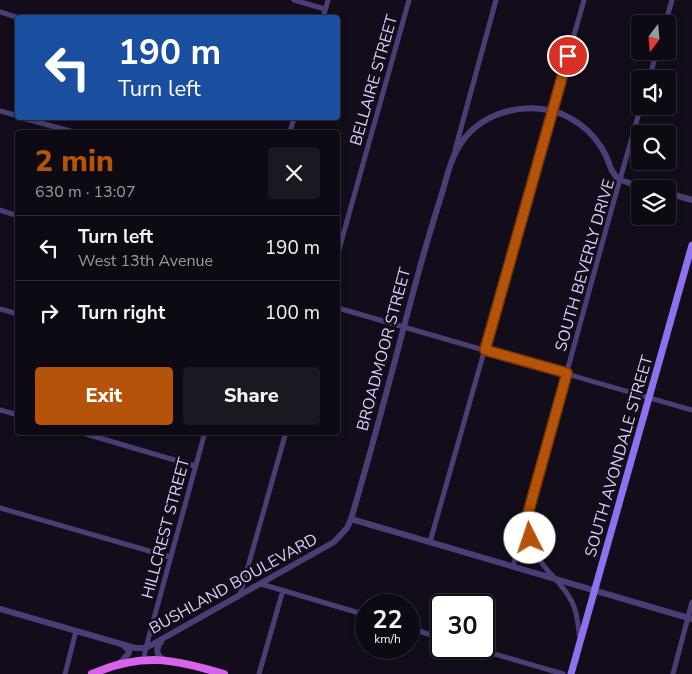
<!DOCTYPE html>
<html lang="en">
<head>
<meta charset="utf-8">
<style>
  body { margin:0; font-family:"Nunito Sans",sans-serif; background:#1c1822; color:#f1f3f6; height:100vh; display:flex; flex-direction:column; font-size:19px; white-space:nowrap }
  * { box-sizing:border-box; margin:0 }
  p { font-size:16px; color:#9b9aa0 }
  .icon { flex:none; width:28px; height:28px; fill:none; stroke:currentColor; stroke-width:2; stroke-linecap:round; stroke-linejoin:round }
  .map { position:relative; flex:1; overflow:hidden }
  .sheet { position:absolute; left:15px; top:130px; width:325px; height:305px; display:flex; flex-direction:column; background:#0e0a14; border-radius:5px; box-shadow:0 2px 8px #0003,0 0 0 1px #2e2b34 }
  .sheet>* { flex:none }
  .guide { position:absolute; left:15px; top:15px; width:325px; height:105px; border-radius:5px; box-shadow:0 2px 8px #0003,0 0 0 1px #2e2b34; background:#1a4fa0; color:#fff; overflow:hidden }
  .needle { width:32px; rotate:196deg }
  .buttons { position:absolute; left:631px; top:15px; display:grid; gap:10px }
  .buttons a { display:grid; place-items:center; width:45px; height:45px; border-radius:5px; background:#0e0a14; box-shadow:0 2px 8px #0003,0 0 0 1px #2e2b34; font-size:25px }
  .speed { position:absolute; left:355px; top:594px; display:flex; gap:10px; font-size:25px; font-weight:700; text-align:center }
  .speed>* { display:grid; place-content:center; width:65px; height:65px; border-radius:50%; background:#0e0a14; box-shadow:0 2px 8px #0003,0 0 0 1px #2e2b34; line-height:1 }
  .speed small { font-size:12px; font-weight:400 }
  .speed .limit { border:2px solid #111; border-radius:8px; background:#fff; color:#111 }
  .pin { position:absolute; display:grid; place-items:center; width:42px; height:42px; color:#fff; margin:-21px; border:2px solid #fff; border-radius:50%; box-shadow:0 1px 5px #0007 }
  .me { position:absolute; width:55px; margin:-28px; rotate:356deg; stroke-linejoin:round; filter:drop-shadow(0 0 4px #0008) }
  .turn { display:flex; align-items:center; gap:18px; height:105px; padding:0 20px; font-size:22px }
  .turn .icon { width:65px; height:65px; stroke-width:2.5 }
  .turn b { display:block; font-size:35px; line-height:42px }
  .round { display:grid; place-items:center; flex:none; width:52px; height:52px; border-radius:5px; background:#1c1822 }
  .overview { display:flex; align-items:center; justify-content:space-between; height:85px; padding:0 20px }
  h1 { font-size:30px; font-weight:800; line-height:38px; color:#b45309 }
  .cta { display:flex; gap:10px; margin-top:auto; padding:10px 20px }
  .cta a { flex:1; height:58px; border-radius:5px; background:#b45309; color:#fff; font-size:20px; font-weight:800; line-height:58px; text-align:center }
  .cta a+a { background:#1c1822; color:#f1f3f6 }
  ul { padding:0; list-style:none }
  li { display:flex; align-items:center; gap:15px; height:65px; padding:0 20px; border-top:1px solid #2e2b34 }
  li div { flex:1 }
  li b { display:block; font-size:19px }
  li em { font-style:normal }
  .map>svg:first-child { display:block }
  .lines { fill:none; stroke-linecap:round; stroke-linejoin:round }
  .minor { stroke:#4c3e75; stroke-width:5 }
  .tertiary { stroke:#4c3e75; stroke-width:6 }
  .secondary { stroke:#8f70ee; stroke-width:7 }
  .primary { stroke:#d762ec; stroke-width:8 }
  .route-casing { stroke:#753606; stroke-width:12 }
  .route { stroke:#b45309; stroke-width:9 }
  .labels { text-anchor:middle; stroke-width:5; stroke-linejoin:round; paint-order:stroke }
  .street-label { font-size:16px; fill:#dccef9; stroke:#130d1b }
</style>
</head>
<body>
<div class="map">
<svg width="692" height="674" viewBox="0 0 692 674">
  <rect width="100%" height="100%" fill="#130d1b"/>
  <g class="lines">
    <path class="minor" d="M294,0L325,9
      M0,12L19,18
      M323,18L328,0
      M665,24L672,0
      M649,79L657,51
      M0,111L18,116
      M22,118L74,132
      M290,132L294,118
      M455,150L496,0
      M0,210L18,216
      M338,253L409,0
      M338,308L692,410
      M0,309L18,314
      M0,410L18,415
      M79,432L195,466
      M0,508L170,557
      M430,542L584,0
      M513,566L526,520
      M261,584L366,615
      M240,595L286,432
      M409,628L441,638
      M580,640C578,627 578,613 572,602C566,589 557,581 548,571C534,555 529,538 527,517L613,204L641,106
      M474,648L563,674
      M144,660L145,651L205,432
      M65,674L76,631
      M259,674L283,590
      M673,674L692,602"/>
    <path class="tertiary" d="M668,193L692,200
      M351,519L692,619
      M0,609L135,648H146L334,542L347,528L351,519C376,436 397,351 420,267C427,241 435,216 443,190C447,176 450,161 458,148C475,118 510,105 542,109C570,112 595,132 606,156C610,165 611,173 619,179C628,184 642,186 652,189
      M161,642C155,649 156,656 165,660
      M119,664L129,653V651L124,646"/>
    <path class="secondary" d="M571,674L692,245"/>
    <path class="primary" d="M92,674C142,652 174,659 224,674"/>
  </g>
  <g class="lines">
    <defs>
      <path id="route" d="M530,538L527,517L567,373L485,350L568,56"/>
    </defs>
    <use href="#route" class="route-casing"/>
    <use href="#route" class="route"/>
  </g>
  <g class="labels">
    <g class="street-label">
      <text transform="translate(373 80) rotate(-74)" y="6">BELLAIRE STREET</text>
      <text transform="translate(584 265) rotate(-74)" y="6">SOUTH BEVERLY DRIVE</text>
      <text transform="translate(383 349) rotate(-75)" y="6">BROADMOOR STREET</text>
      <text transform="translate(618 456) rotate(-74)" y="6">SOUTH AVONDALE STREET</text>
      <text transform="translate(165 528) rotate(-75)" y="6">HILLCREST STREET</text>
      <text transform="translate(233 583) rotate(-29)" y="6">BUSHLAND BOULEVARD</text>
    </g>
  </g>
</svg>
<div class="buttons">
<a><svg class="needle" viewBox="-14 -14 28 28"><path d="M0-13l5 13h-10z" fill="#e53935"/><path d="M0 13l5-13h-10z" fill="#9b9aa0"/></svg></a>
<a><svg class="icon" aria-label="sound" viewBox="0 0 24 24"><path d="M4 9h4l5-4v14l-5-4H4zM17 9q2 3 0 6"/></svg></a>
<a><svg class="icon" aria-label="search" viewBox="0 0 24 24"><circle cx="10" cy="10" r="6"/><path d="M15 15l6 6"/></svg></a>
<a><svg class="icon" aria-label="layers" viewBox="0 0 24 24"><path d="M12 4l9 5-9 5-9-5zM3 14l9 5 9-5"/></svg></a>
</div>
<div class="speed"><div>22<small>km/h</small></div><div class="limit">30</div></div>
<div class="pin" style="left:568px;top:56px;background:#d93025"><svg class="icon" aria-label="arrive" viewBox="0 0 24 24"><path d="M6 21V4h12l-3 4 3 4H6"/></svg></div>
<svg class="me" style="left:530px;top:538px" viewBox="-20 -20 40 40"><circle r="19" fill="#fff"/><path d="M0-13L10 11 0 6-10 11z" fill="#b45309"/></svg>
<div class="guide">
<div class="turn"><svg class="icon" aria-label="left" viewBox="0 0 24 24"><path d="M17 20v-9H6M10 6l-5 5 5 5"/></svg><div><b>190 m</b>Turn left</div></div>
</div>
<section class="sheet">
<div class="overview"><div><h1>2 min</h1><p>630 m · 13:07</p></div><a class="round"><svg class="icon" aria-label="close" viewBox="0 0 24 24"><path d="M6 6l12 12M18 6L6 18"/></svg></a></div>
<ul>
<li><svg class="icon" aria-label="left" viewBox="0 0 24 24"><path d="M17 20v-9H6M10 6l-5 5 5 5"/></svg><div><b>Turn left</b><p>West 13th Avenue</p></div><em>190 m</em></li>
<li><svg class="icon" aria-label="right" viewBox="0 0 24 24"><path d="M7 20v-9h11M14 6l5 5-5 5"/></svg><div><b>Turn right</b></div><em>100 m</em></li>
</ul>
<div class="cta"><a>Exit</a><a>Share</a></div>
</section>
</div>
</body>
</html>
